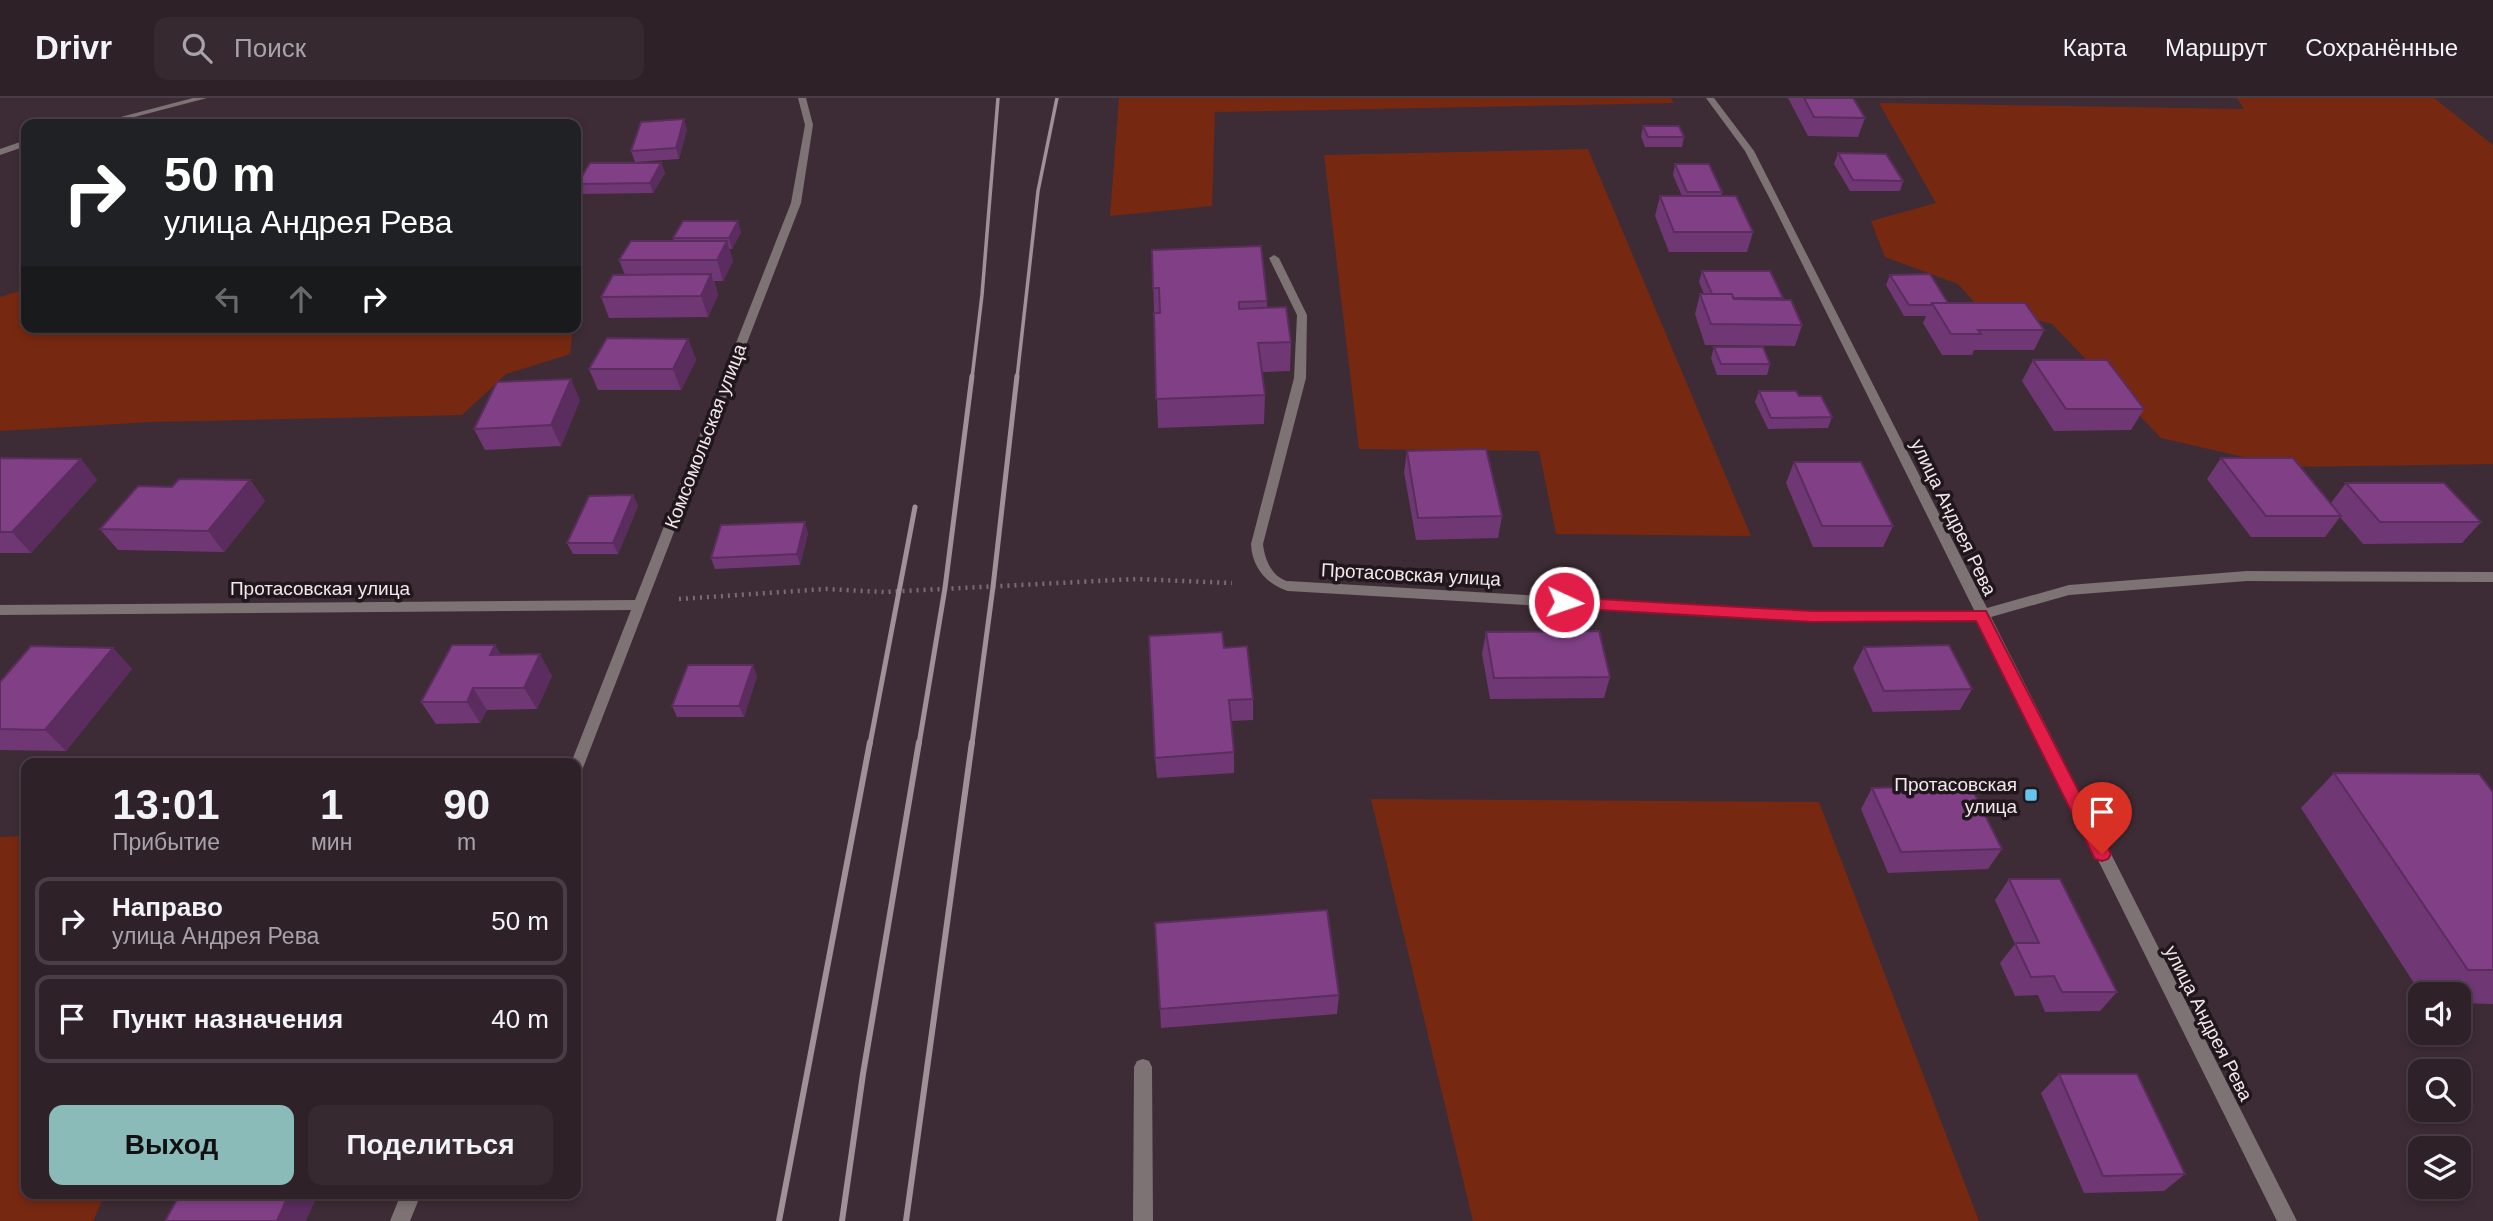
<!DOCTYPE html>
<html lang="ru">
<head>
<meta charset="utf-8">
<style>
  body { margin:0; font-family:Arial,sans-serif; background:#362930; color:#f1f3f6; height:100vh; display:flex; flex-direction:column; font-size:26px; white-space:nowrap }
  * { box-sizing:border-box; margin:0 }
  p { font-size:23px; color:#a7a3a8 }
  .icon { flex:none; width:38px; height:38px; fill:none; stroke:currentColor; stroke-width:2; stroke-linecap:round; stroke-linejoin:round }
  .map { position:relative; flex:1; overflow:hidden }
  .sheet { position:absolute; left:21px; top:660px; width:560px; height:441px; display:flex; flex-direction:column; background:#2e2128; border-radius:14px; box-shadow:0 4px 10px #0003,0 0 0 2px #493e45 }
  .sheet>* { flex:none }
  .top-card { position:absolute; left:21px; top:21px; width:560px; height:214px; border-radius:14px; box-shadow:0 4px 10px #0003,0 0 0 2px #493e45; background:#202124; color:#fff; overflow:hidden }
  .tools { position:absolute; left:2408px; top:884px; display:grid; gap:14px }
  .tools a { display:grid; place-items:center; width:63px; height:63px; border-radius:14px; background:#2e2128; box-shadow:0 4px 10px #0003,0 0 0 2px #493e45; font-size:35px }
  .pin { position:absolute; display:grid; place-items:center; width:60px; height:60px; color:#fff; margin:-72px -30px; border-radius:50% 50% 50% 0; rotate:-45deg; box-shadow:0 0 7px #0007 }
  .pin .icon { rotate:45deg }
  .me { position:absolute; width:77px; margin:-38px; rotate:93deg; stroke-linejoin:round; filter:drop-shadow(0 0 5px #0008) }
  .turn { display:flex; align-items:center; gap:24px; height:147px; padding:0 28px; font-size:32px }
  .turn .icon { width:91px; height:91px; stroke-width:2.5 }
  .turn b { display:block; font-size:49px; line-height:60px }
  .lanes { display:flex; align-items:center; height:66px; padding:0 28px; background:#0003; justify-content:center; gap:35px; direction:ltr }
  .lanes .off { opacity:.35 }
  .eta { display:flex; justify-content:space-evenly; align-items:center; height:119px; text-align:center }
  .eta b { font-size:42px; font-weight:800; line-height:49px }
  .primary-button { display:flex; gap:14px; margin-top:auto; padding:14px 28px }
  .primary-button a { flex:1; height:80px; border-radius:14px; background:#8bbbb9; color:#111; font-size:28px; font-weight:800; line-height:80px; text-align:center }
  .primary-button a+a { background:#362930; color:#f1f3f6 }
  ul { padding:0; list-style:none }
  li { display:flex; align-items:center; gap:21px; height:88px; margin:0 14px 10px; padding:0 14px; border:4px solid #493e45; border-radius:14px }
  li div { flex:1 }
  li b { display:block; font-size:26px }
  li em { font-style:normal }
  header { display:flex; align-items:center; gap:42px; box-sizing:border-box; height:98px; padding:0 35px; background:#2e2128; border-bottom:2px solid #493e45 }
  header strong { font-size:33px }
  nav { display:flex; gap:38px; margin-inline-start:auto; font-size:24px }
  .search { width:490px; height:63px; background:#362930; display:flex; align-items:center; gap:18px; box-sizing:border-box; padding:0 24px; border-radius:14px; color:#a7a3a8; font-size:26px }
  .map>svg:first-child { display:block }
  .green { fill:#772811 }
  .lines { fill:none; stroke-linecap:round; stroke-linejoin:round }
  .path { stroke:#7b6b73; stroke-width:4.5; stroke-dasharray:2 5; stroke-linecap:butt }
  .lane { fill:#7d7374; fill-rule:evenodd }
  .street { fill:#7d7374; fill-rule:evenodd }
  .rail-far2 { stroke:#a09198; stroke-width:3.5 }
  .rail-far1 { stroke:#a09198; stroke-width:5 }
  .rail { stroke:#a09198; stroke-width:6 }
  .wall { fill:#6f3773 }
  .shaded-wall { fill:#5a2d5e }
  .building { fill:#814086; stroke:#5a2d5e; stroke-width:2 }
  .route { fill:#e11d48; stroke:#92132f; stroke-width:2 }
  .poi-dot { fill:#65c5ef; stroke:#1f171b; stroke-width:2.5 }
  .labels { text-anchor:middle; stroke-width:7; stroke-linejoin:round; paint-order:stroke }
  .street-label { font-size:19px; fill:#f3e7ec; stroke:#1f171b }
  .poi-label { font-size:19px; fill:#f3e7ec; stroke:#1f171b; text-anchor:end }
</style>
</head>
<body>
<header>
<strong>Drivr</strong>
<div class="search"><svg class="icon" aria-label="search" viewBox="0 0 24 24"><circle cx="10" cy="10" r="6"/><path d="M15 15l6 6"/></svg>Поиск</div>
<nav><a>Карта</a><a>Маршрут</a><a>Сохранённые</a></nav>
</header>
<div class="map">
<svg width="2493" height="1123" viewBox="0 0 2493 1123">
  <rect width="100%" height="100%" fill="#3d2c35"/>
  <path class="green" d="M1119,0H1671L1674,5L1215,14L1212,108L1110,118Z
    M2237,0H2434L2493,47V366L2287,369L2161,340L2052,226L1976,206L1958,186L1885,159L1871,123L1936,105L1879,5L2244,11Z
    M1588,51L1751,438L1556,436L1539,353L1359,351L1324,57Z
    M26,191V229H573L570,256L506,276L462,317L151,324L0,333V199Z
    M1371,701L1819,704L1979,1123H1473Z
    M26,738V1096H105L93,1123H0V739Z"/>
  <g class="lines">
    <path class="path" d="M679,501L826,491L884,494L1136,481L1232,485"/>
    <path class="lane" d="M1274,157L1279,160L1307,217L1306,280L1263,446C1264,457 1269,472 1279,479C1284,483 1290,483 1295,488L1288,493C1266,486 1252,469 1251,446L1294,280L1297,217L1269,160Z
      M1143,961L1149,963L1152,969L1153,1123H1133L1134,969L1137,963Z"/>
    <path class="street" d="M193,0H207L108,26H94Z
      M798,0H806L813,27L801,105L581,675L576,677V665H571L631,512L0,517V507L635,502L791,105L805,27Z
      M1706,0H1714L1754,53L1987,510L2069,487L2247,473L2493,474V484L2247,483L2069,497L1991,519L2297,1123H2277L1979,522L1812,524L1288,493L1281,488L1288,483L1812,514L1974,512L1773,107L1745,53Z
      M26,42V48L0,57V51Z
      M401,1096H421L410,1123H390Z"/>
    <path class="rail-far2" d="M972,280L982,197L998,0
      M1017,280L1038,93L1057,0"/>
    <path class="rail-far1" d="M870,646L915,409
      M919,646L945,490L972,278
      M972,646L993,489L1017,278"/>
    <path class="rail" d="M779,1123L870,644
      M842,1123L863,976L919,644
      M906,1123L972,644"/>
  </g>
  <path class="wall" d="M1788,0H1853L1865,20L1858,39L1808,38Z
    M1643,28L1684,39L1682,49H1645L1641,38Z
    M687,31L679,61L635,64L631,53Z
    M1838,55L1903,83L1900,93H1850L1834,66Z
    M661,65L665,75L653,95L581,96L577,86Z
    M1675,66L1722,94L1721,98L1753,134L1747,154H1669L1655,118L1660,98H1682L1673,77Z
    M741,134L732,151H729L733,163L723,183H714L718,197L708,219L609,220L601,199L625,177L619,162L674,143L673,140Z
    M1152,152L1267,203V210L1291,244L1290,273L1262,274L1265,297L1264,326L1158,330Z
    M1702,173L1783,200L1782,202L1802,227L1795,248L1705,247L1695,216L1700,196H1704L1699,184Z
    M1890,177L1948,205L2044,232L2034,252H1974L1972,257H1942L1923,225L1926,218H1904L1886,187Z
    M688,241L696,262L681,292H598L589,271Z
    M1714,249L1770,266L1767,277H1717L1711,260Z
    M2033,262L2144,311L2131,332L2054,333L2022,283Z
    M1759,293L1799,298L1832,319L1828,330L1768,331L1755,304Z
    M580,302L561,348L485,352L474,331Z
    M1407,353L1502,418L1498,440L1416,442L1404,374Z
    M0,360L81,361L97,382L31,455H0Z
    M2221,360L2331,405L2346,385L2481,424L2462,445L2363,446L2340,419L2325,439H2251L2207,381Z
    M1794,364L1893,428L1883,449H1813L1786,385Z
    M250,382L265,403L224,454L118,452L100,431L172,389Z
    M633,397L638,408L618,456H573L567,445Z
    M808,435L800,467L715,471L711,460Z
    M1486,534L1610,579L1604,600L1490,601L1482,556Z
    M495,547L501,557L552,578L537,611L487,612L480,625L436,626L421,604Z
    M1864,549L1972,591L1960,612L1873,614L1853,570Z
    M113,550L132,571L66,653L0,652V584Z
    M1224,550L1253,601V622L1231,623L1234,654V675L1157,680L1155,660Z
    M757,578L744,619H677L672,608Z
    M2334,675L2493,694V906L2459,905V896H2421L2301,710Z
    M1872,690L2002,751L1988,771L1888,775L1861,711Z
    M2009,781L2117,894L2100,913L2045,914L2038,897L2015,898L2000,865L2015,846L1995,802Z
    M1339,897L1337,916L1161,930L1160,911Z
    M2059,976L2185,1076L2164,1093L2084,1095L2041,995Z"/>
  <path class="shaded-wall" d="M684,21L687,31L679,61L676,50Z
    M661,65L665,75L653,95L650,85Z
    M738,123L741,134L732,151L729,140Z
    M727,143L733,163L723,183L717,162Z
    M711,176L718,197L708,219L701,198Z
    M688,241L696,262L681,292L673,271Z
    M571,281L580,302L561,348L551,327Z
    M81,361L97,382L31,455L12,434Z
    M250,382L265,403L224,454L208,433Z
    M633,397L638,408L618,456L613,445Z
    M805,424L808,435L800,467L797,456Z
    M495,547L507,569L490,557Z
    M113,550L132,571L66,653L45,632Z
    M540,556L552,578L537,611L524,590Z
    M753,567L757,578L744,619L739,608Z
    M473,590L487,612L480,625L467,604Z
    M289,1096H318L306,1123H277Z"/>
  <path class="building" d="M1804,0H1853L1865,20L1814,19Z
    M684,21L676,50L631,53L641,24Z
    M1643,28H1679L1684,39H1648Z
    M1838,55L1886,56L1903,83L1853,82Z
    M590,65H661L650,85L577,86Z
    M1675,66H1709L1722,94H1687Z
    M1660,98H1736L1753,134H1674Z
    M683,123H738L729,140H673Z
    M631,143H727L717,162H619Z
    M1261,148L1267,203L1239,204V211L1286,209L1291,244L1258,245L1265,297L1156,301L1154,215H1160L1159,190H1153L1152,152Z
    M1702,173H1770L1783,200H1733L1732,196H1712Z
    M711,176L701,198L601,199L613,177Z
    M1930,176L1948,205H1932L1931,207H1909L1890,177Z
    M1700,196H1732L1734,201L1791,202L1802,227L1711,226Z
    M1932,205H2025L2044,232H1978L1981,236H1951Z
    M607,240L688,241L673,271H589Z
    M1714,249H1763L1770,266H1721Z
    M2033,262H2107L2144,311H2066Z
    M571,281L551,327L474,331L497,284Z
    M1759,293H1796L1799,298H1821L1832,319L1771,320Z
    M1486,351L1502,418L1418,420L1407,353Z
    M0,360L81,361L12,434H0Z
    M2221,360H2293L2341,418H2266Z
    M1794,364H1861L1893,428H1822Z
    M179,381L250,382L208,433L100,431L138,388L172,389Z
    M2346,385H2444L2481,424H2380Z
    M633,397L613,445H567L589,398Z
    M805,424L797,456L711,460L721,427Z
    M1599,533L1610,579L1494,580L1486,534Z
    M1222,534L1224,550L1247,548L1253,601L1229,602L1234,654L1155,660L1149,538Z
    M452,547H495L490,557L540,556L524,590H473L467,604H421Z
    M1949,547L1972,591L1884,593L1864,549Z
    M31,548L113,550L45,632L0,631V584Z
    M688,567H753L739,608H672Z
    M2334,675L2479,676L2493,694V872H2468Z
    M1970,687L2002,751L1901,754L1872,690Z
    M2009,781H2060L2117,894H2062L2054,878L2031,879L2015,845H2039Z
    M1327,812L1339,897L1160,911L1155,825Z
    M2059,976H2137L2185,1076L2103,1078Z
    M180,1096H289L277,1123H165Z"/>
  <path class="route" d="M1564,499L1812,513H1986L2111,756L2108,761L2102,763L2095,761L1976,523L1812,524L1564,510L1556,504Z"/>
  <rect class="poi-dot" x="2024" y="690" width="14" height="14" rx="3.5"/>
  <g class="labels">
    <g class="street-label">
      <text transform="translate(705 338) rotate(-69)" y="7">Комсомольская улица</text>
      <text transform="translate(1954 419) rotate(64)" y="7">улица Андрея Рева</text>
      <text transform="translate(1411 476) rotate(3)" y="7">Протасовская улица</text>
      <text x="320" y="497">Протасовская улица</text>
      <text transform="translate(2209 925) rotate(63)" y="7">улица Андрея Рева</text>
    </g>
    <g class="poi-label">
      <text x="2017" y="693">Протасовская<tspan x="2017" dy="22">улица</tspan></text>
    </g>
  </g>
</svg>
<div class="tools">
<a><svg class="icon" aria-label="sound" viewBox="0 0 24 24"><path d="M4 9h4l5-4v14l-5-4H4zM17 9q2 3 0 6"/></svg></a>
<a><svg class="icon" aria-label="search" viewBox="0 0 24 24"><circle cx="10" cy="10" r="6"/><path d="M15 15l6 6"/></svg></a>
<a><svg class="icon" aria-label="layers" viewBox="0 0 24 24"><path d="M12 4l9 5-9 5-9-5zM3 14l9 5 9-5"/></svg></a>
</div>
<div class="pin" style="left:2102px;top:756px;background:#d93025"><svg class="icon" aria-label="arrive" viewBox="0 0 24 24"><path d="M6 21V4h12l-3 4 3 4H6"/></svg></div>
<svg class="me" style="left:1564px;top:504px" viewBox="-20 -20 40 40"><circle r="17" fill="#e11d48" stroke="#fff" stroke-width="3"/><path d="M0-11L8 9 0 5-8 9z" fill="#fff"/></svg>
<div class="top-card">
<div class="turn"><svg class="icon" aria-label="right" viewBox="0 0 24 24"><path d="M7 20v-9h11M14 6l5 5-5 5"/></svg><div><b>50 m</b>улица Андрея Рева</div></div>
<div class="lanes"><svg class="icon off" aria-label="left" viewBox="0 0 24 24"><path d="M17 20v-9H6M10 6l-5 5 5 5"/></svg><svg class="icon off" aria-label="ahead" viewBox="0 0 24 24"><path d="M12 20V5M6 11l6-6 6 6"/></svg><svg class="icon" aria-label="right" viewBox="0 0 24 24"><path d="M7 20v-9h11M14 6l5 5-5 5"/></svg></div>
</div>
<section class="sheet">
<div class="eta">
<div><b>13:01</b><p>Прибытие</p></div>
<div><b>1</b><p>мин</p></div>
<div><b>90</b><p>m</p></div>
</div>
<ul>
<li><svg class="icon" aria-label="right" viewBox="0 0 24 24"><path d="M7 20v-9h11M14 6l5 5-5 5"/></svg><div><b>Направо</b><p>улица Андрея Рева</p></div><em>50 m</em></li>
<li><svg class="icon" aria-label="arrive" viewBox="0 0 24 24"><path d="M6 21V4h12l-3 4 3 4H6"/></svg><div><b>Пункт назначения</b></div><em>40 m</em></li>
</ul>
<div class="primary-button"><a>Выход</a><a>Поделиться</a></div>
</section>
</div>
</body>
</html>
